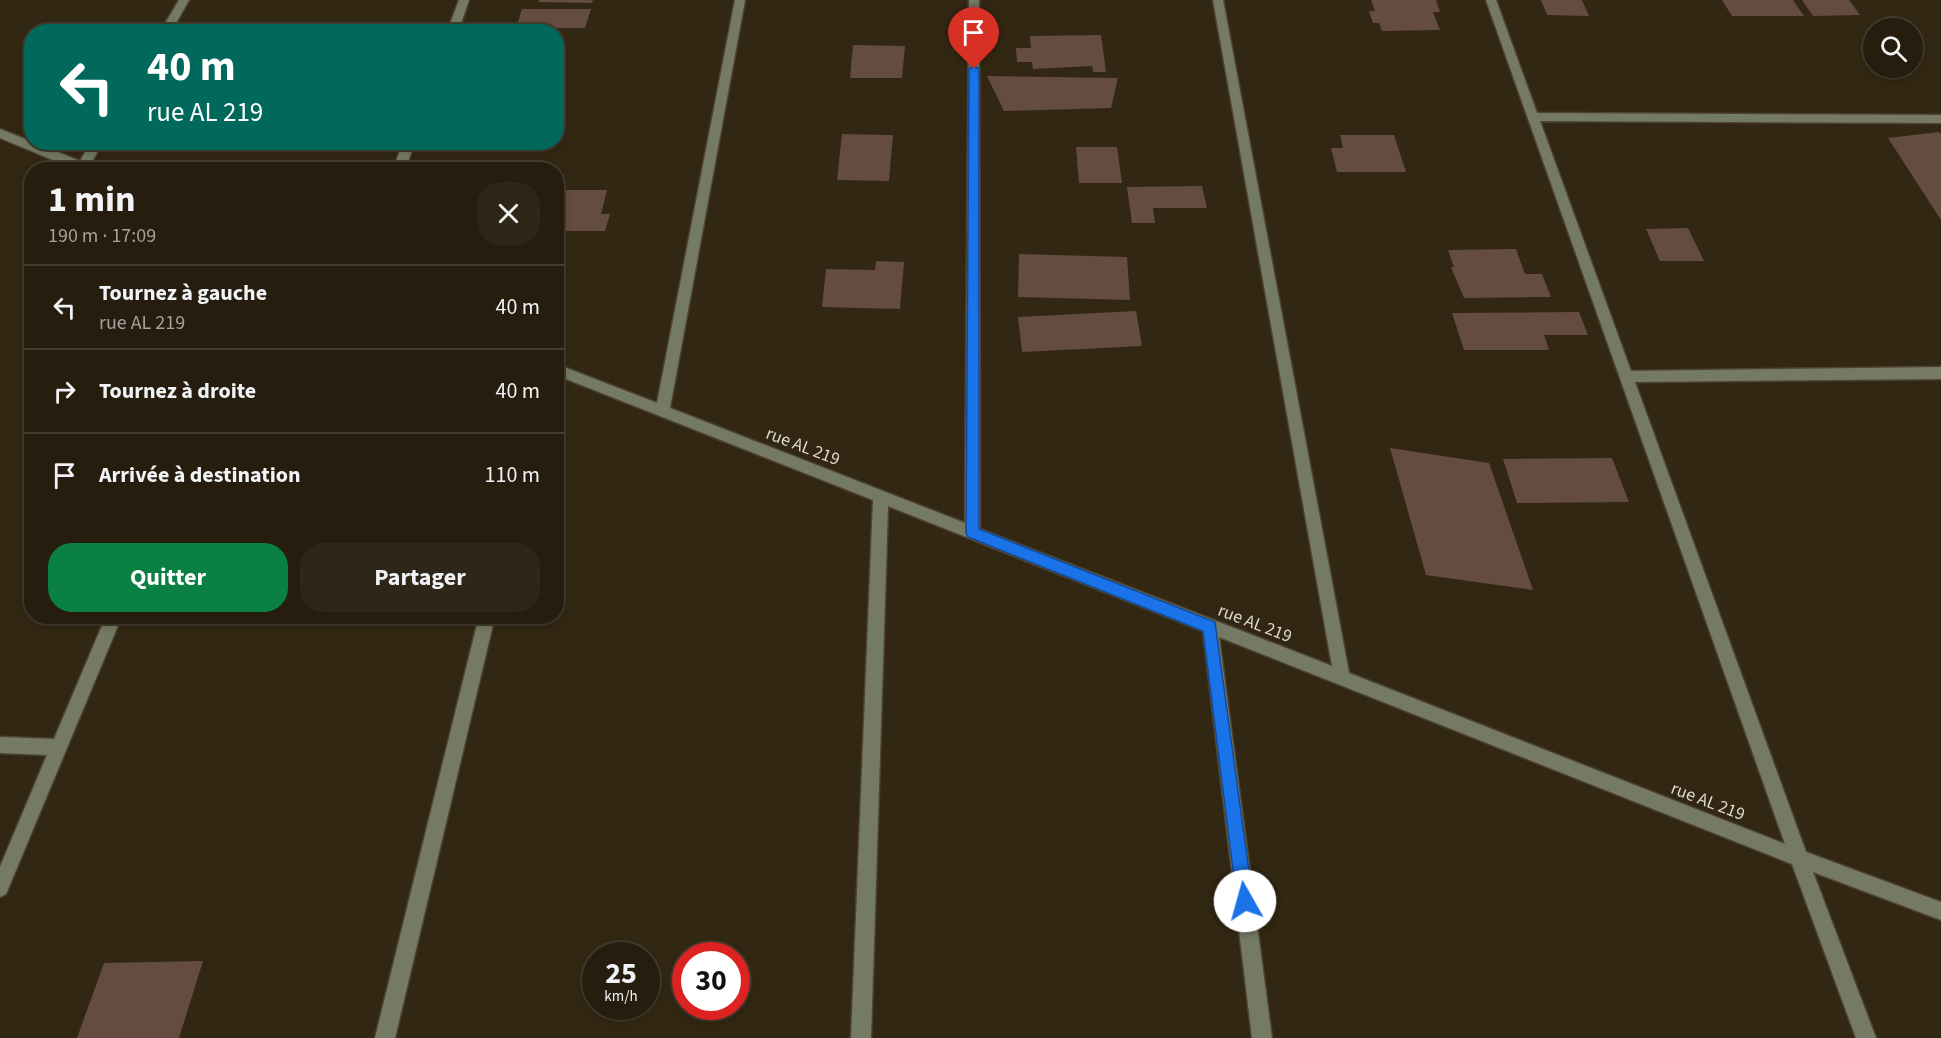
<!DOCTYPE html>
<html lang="fr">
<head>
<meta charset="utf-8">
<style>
  body { margin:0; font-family:"Source Sans 3",sans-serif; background:#2e2617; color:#f1f3f6; height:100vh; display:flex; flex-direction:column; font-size:22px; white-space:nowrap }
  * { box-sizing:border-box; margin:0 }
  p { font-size:20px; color:#a4a29e }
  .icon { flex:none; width:33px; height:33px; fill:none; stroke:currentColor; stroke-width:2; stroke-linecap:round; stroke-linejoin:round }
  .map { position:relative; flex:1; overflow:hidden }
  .sheet { position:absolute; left:24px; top:162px; width:540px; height:462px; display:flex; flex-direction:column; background:#261d0e; border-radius:24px; box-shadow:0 3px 9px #0003,0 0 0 2px #423b2e }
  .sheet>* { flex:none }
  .hud { position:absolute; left:24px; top:24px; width:540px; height:126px; border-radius:24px; box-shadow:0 3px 9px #0003,0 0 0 2px #423b2e; background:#00695c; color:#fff; overflow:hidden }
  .controls { position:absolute; left:1863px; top:18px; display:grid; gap:12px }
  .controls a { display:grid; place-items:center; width:60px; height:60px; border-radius:50%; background:#261d0e; box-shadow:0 3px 9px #0003,0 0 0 2px #423b2e; font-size:30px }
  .speed { position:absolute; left:582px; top:942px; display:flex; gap:12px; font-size:30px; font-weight:700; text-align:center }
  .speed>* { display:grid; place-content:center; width:78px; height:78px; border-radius:50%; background:#261d0e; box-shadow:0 3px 9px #0003,0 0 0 2px #423b2e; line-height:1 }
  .speed small { font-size:15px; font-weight:400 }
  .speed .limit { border:9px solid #d22; background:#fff; color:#111 }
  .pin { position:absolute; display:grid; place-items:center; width:51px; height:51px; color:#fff; margin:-62px -26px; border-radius:50% 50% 50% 0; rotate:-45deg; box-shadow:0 0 6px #0007 }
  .pin .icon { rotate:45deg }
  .me { position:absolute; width:66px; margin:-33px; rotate:353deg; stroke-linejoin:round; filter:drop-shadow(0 0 4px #0008) }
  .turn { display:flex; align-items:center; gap:21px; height:126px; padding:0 24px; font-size:27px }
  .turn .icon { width:78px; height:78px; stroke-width:2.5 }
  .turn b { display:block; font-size:42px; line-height:51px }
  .round { display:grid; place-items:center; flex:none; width:63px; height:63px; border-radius:24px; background:#2e2617 }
  .headline { display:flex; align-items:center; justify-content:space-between; height:102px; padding:0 24px }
  h1 { font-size:36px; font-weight:700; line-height:45px }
  .cta { display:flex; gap:12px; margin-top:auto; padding:12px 24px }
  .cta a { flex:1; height:69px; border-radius:24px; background:#0b8043; color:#fff; font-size:24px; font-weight:700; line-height:69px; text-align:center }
  .cta a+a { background:#2e2617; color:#f1f3f6 }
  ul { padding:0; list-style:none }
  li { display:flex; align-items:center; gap:18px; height:84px; padding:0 24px; border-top:2px solid #423b2e }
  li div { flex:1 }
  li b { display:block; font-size:22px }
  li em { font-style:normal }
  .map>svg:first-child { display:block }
  .building { fill:#644c40 }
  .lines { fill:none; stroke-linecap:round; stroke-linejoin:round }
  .minor-casing { stroke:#4e4330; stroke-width:3 }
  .minor { fill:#757a64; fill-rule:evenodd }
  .route { fill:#1a73e8; stroke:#114b97; stroke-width:1.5 }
  .labels { text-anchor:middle; stroke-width:6; stroke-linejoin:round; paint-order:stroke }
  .street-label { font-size:18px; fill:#dfd8cb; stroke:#322712 }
</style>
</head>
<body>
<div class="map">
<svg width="1941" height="1038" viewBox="0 0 1941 1038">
  <rect width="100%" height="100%" fill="#322712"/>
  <path class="building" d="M539,0H593L592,3L539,2Z
    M1371,0H1436L1440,12H1433L1440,30L1382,31L1379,23H1373L1369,11H1375Z
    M1541,0H1582L1589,16L1547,15Z
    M1722,0H1793L1804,16H1732Z
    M1802,0H1849L1860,15L1813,16Z
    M522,9H591L585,28H516Z
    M1101,35L1106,72H1093L1092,66L1033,69L1032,62H1017L1016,48H1031L1030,36Z
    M853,45L905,46L902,78H850Z
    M987,76L1118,78L1111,108L1004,111Z
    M1939,132L1941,134V220L1888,138Z
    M842,134L893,135L889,181L837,180Z
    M1340,135H1394L1406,172H1337L1331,148H1343Z
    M1076,147H1117L1122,183H1079Z
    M1202,186L1207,208H1153L1155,223H1132L1127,187Z
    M556,190H607L601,214H610L605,231H556Z
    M1688,228L1704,261H1660L1646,229Z
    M1516,249L1525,274H1542L1551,297L1464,298L1451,267H1454L1448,250Z
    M1019,254L1127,257L1130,300L1018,297Z
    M876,261L904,262L900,309L822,307L826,269L875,270Z
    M1136,311L1142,346L1022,352L1018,317Z
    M1579,312L1588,335H1544L1549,350H1464L1452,313Z
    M1390,448L1489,463L1533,590L1426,575Z
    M1612,458L1629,502L1517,503L1503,459Z
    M203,961L179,1038H77L104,963Z"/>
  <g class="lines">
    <defs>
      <path id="minor" d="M179,0H189L171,32H160Z
        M459,0H469L458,32H447Z
        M735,0H745L670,408L965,523L969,0H979L980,529L1332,666L1213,0H1223L1349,673L1785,844L1486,0H1496L1537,113L1941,115V123L1540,121L1631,371L1941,367V379L1635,382L1806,852L1941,902V920L1813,872L1876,1038H1856L1792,864L1219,637L1272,1038H1252L1203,631L888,506L871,1038H851L873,500L556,375V364L657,403Z
        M0,129L80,161L91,142H103L90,165L96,170H77L0,138Z
        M403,142H415L405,170H393Z
        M106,616H122L6,894L0,897V867L47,755L0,753V737L54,739Z
        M479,616H495L395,1038H375Z"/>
    </defs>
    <use href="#minor" class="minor-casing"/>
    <use href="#minor" class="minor"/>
  </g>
  <path class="route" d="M974,66L979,69V529L1215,622L1253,901L1251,907L1245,909L1239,907L1237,901L1203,631L968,537L966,533L969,69Z"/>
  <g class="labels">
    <g class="street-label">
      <text transform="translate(803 446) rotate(21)" y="6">rue AL 219</text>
      <text transform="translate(1255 623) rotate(21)" y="6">rue AL 219</text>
      <text transform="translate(1708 801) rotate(21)" y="6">rue AL 219</text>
    </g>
  </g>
</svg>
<div class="controls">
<a><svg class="icon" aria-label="search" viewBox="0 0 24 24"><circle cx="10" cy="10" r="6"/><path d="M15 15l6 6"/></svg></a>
</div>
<div class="speed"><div>25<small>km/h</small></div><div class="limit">30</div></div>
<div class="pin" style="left:974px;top:69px;background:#d93025"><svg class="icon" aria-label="arrive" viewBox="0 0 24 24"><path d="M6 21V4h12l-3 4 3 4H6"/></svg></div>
<svg class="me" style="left:1245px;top:901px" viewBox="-20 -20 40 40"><circle r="19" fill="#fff"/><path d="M0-13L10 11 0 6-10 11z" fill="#1a73e8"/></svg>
<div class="hud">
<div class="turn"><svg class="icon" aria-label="left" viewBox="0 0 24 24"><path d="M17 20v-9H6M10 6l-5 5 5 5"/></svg><div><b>40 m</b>rue AL 219</div></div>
</div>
<section class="sheet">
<div class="headline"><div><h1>1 min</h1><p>190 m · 17:09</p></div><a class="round"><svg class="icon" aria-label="close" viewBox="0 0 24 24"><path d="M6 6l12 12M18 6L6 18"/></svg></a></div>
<ul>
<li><svg class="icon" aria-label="left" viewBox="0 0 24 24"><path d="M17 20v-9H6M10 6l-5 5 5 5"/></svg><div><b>Tournez à gauche</b><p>rue AL 219</p></div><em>40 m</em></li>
<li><svg class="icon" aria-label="right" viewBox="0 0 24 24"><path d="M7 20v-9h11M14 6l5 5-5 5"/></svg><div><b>Tournez à droite</b></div><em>40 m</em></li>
<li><svg class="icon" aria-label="arrive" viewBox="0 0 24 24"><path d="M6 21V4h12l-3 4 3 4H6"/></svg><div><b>Arrivée à destination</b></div><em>110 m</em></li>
</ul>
<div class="cta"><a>Quitter</a><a>Partager</a></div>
</section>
</div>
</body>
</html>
